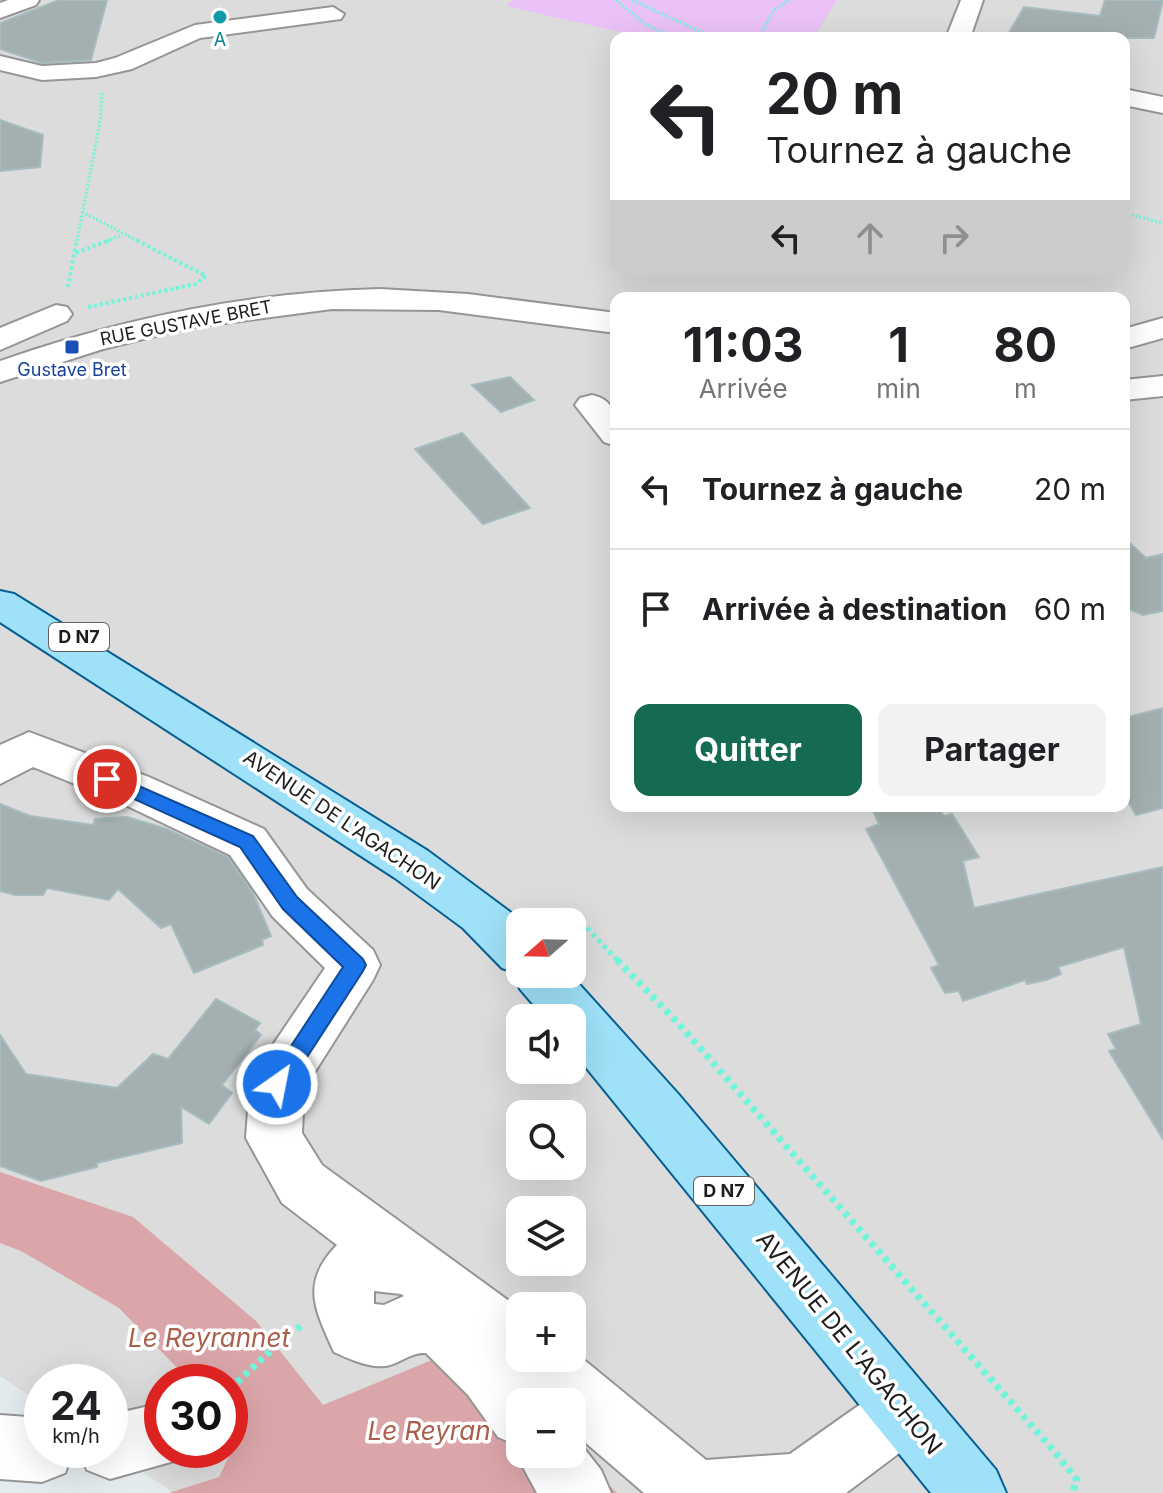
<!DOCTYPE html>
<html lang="fr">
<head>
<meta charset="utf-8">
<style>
  body { margin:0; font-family:Inter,sans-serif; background:#f2f2f2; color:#202124; height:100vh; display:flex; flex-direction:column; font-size:30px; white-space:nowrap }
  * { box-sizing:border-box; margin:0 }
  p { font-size:26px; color:#757577 }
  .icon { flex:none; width:44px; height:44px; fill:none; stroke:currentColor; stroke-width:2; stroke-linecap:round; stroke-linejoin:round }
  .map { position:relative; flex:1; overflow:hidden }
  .drawer { position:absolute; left:610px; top:292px; width:520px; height:520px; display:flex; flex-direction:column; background:#fff; border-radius:16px; box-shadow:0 8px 32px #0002 }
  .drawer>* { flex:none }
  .guide { position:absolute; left:610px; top:32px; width:520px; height:244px; border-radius:16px; box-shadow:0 8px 32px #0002; background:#fff; color:#202124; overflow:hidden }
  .needle { width:52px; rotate:250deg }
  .tools { position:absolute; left:506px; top:908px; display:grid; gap:16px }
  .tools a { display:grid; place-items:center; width:80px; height:80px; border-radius:16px; background:#fff; box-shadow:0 8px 32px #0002; font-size:40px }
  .speed { position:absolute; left:24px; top:1364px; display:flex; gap:16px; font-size:40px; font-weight:700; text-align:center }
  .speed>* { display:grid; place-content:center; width:104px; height:104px; border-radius:50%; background:#fff; box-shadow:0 8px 32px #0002; line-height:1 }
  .speed small { font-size:20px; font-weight:400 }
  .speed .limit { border:12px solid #d22; background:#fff; color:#111 }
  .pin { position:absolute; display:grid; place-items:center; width:68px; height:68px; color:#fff; margin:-34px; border:4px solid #fff; border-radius:50%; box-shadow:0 2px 8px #0007 }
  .me { position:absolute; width:88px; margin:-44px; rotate:33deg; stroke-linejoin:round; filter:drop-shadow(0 0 6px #0008) }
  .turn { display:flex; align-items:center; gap:28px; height:168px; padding:0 24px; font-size:36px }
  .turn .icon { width:104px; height:104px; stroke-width:2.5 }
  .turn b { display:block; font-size:56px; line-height:68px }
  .lanes { display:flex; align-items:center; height:76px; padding:0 24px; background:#0003; justify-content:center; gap:40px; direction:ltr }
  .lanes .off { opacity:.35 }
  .eta { display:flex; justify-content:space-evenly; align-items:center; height:136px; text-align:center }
  .eta b { font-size:48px; font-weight:700; line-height:56px }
  .action { display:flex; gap:16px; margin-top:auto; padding:16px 24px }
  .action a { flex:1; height:92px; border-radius:16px; background:#156a52; color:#fff; font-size:32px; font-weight:700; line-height:92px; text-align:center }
  .action a+a { background:#f2f2f2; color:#202124 }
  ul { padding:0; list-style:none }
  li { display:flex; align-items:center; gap:24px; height:120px; padding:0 24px; border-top:2px solid #e0e0e0 }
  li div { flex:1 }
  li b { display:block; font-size:30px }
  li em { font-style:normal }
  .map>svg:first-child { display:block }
  .residential { fill:#dbdcdb; fill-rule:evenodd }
  .park { fill:#ebc2f7 }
  .water { fill:#dba6aa }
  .building { fill:#a4afb0; stroke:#a7bcc0; stroke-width:2 }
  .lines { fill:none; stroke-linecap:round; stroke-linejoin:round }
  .minor-casing { stroke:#959595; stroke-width:4 }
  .major-casing { stroke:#055f92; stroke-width:4 }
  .path-far3 { stroke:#6ff5da; stroke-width:3; stroke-dasharray:2 2; stroke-linecap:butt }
  .path-far2 { stroke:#6ff5da; stroke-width:4; stroke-dasharray:3 3; stroke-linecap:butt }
  .path-far1 { stroke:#6ff5da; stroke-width:5; stroke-dasharray:4 4; stroke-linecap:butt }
  .path { stroke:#6ff5da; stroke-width:7; stroke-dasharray:5 5; stroke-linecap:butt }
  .minor { fill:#fff; fill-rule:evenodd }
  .major { fill:#9fe1f8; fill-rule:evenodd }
  .route { fill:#1a73e8; stroke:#114b97; stroke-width:2 }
  .culture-dot { fill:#0f9aa8; stroke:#fff; stroke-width:3 }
  .transit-dot { fill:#1a4fb4; stroke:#fff; stroke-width:3 }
  .labels { text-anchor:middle; stroke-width:7; stroke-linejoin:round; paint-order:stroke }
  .far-culture-label { font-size:18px; fill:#0d838f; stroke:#fff }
  .far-street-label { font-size:18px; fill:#1e1e1e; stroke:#fff }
  .far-transit-label { font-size:18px; fill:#164399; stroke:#fff }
  .shield { fill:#fff; stroke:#626262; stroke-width:2 }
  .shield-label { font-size:18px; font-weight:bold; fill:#1e1e1e }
  .street-label { font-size:20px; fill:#1e1e1e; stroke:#fff }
  .near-street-label { font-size:24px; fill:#1e1e1e; stroke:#fff }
  .near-water-label { font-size:26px; font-style:italic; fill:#aa604e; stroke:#fff }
</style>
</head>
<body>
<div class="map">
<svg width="1163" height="1493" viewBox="0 0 1163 1493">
  <rect width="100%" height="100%" fill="#e4ebee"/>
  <path class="residential" d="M0,0H1163V1493H174L110,1450V1382H42V1404L0,1376ZM616,38H1124V270H616ZM616,298H1124V806H616ZM520,922H572V974H520ZM520,1018H572V1070H520ZM520,1114H572V1166H520ZM520,1210H572V1262H520ZM520,1306H572V1358H520ZM162,1382H230V1450H162ZM520,1402H572V1454H520Z"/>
  <path class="park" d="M513,0H837L813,38H647L506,6Z"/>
  <path class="water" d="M0,1172L133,1217L256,1321L323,1405L432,1360L520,1409V1454L572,1451L617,1493H169L219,1477L234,1446L230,1439V1382H191L119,1308L21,1251L0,1243Z"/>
  <path class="building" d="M59,0H107L91,60L42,63L0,49V23Z
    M1105,0H1163L1154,38H1006L1024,7L1100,16Z
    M0,120L43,135L40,167L0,171Z
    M510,377L534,400L501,412L472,385Z
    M462,433L500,475L530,508L483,524L415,449Z
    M1124,538L1146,558L1163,554V611L1143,615L1124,607Z
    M1163,708V808L1136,815L1124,795V718Z
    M0,804L30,816L93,825L95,819L127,817L167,829L228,857L253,893L271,936L262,940L263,945L194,973L171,924L161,928L118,889L109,900L47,888L43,895H15L0,891Z
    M871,806H915L918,811L938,808L944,816L952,814L979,857L963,861L974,908L1163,867V1139L1109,1051L1116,1049L1108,1034L1141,1024L1124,947L1058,967L1061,974L1046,980L1027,984L1025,980L963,1001L959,991L945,993L931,968L939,965L866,829L879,824Z
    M216,999L260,1023L255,1030L261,1035L222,1085L232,1093L209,1124L181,1107L182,1143L97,1163V1167L41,1181L0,1166V1035L26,1074L117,1088L153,1054L168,1059Z"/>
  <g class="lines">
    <defs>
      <path id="minor" d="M8,0H39L36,5L0,18V3Z
        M961,0H983L970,38H946Z
        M333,7L344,14L341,19L200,38L132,69L96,77L42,80L0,70V56L42,66L96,63L115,58L195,25Z
        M1124,89L1163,97V113L1124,105Z
        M380,289L468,294L616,313V333L439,310L332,309L187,328L103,349L0,382V361C124,318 249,292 380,289Z
        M56,305L67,307L72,314L67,321L0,350V328Z
        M1163,318V338L1124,349V329Z
        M1163,376V396L1124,400V380Z
        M592,395C619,401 616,422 616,446L604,442L575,405L580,398Z
        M29,732L149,777L264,829L307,889L373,950L380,965L373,980L304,1089L302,1133L322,1165L520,1309V1358H572V1350L706,1460L790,1454L882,1389L904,1379L926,1389L936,1411L926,1433L846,1493H644L572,1431V1402H520V1454H572V1433L601,1470L611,1493H537L516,1454L519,1446L498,1437L468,1395L426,1353C413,1352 403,1361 390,1365C373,1370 349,1359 334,1352C315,1310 300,1283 337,1245L282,1203L246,1138L250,1084L258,1067L325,968L273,917L230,855L117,801L33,767L0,784V745ZM374,1291L401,1294L404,1296L384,1305L374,1304Z
        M162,1403V1450H188L185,1458L110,1479L87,1470L79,1450H110V1415Z
        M0,1415L42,1418V1450H74L65,1473L42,1482L0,1479Z"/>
      <path id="major" d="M0,591L14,594L428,851L518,918L522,922L520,974H570L679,1095L996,1470L1006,1493H931L572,1050V1018H545L520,989L514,972L502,968L463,928L395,878L0,622Z"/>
    </defs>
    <use href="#minor" class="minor-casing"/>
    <use href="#major" class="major-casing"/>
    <path class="path-far3" d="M616,0L645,24L674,38
      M632,0L714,38
      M759,38L773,11L789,0
      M82,212L138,241
      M1124,213L1163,223
      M77,241L100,122L102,93
      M107,241L122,235"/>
    <path class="path-far2" d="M76,253L112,239
      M68,287L77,239
      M88,307L196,284L206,276L134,239"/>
    <path class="path-far1" d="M587,928L619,962"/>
    <path class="path" d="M617,960L678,1023L1053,1450L1077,1480L1072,1493
      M230,1389L286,1336L303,1325"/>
    <use href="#minor" class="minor"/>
    <use href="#major" class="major"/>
  </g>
  <path class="route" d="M107,772L253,836L297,897L363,959L366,965L363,971L285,1091L277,1094L270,1091L266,1084L343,967L283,909L240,847L101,784L98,779Z"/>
  <circle class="culture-dot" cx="220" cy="17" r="8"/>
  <rect class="transit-dot" x="64" y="339" width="16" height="16" rx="4"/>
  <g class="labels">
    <g class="far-culture-label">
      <text x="220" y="46">A</text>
    </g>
    <g class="far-street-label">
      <text transform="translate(186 323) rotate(-11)" y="6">RUE GUSTAVE BRET</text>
    </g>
    <g class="far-transit-label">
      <text x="72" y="376">Gustave Bret</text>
    </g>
    <g class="shield">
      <rect x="49" y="623" width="60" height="28" rx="6"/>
      <rect x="694" y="1177" width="60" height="28" rx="6"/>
    </g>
    <g class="shield-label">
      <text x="79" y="643">D N7</text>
      <text x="724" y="1197">D N7</text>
    </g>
    <g class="street-label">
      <text transform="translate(342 820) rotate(34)" y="7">AVENUE DE L'AGACHON</text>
    </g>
    <g class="near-street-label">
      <text transform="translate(849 1343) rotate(51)" y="8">AVENUE DE L'AGACHON</text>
    </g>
    <g class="near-water-label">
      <text x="209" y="1347">Le Reyrannet</text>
      <text x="429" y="1440">Le Reyran</text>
    </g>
  </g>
</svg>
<div class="tools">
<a><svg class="needle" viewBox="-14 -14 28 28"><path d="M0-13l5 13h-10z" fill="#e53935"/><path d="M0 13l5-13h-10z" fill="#757577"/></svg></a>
<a><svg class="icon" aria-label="sound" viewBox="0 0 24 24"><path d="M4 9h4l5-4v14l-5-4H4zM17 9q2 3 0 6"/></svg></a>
<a><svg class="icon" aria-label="search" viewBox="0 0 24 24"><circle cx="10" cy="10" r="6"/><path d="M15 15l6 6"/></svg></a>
<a><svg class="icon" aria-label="layers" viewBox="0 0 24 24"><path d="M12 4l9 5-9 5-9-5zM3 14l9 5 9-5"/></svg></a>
<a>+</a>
<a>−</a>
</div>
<div class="speed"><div>24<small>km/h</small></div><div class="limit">30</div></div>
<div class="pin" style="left:107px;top:779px;background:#d93025"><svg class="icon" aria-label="arrive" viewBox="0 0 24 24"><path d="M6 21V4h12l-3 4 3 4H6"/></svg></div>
<svg class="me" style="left:277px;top:1084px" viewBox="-20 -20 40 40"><circle r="17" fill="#1a73e8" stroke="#fff" stroke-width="3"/><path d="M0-11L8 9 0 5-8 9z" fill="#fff"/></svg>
<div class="guide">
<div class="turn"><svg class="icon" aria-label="left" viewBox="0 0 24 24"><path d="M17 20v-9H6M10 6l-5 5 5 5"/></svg><div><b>20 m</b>Tournez à gauche</div></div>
<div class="lanes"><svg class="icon" aria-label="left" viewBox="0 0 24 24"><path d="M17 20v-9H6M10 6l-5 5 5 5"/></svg><svg class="icon off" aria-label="ahead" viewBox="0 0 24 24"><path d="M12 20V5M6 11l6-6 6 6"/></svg><svg class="icon off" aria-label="right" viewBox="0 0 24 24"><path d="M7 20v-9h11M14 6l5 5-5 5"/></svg></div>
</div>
<section class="drawer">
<div class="eta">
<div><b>11:03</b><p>Arrivée</p></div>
<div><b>1</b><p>min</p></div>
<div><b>80</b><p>m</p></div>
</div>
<ul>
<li><svg class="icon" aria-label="left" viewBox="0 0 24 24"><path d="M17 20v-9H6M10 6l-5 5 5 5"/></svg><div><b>Tournez à gauche</b></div><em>20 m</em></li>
<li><svg class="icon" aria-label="arrive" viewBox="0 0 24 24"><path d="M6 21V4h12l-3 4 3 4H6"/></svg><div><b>Arrivée à destination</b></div><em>60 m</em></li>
</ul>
<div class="action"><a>Quitter</a><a>Partager</a></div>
</section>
</div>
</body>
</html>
